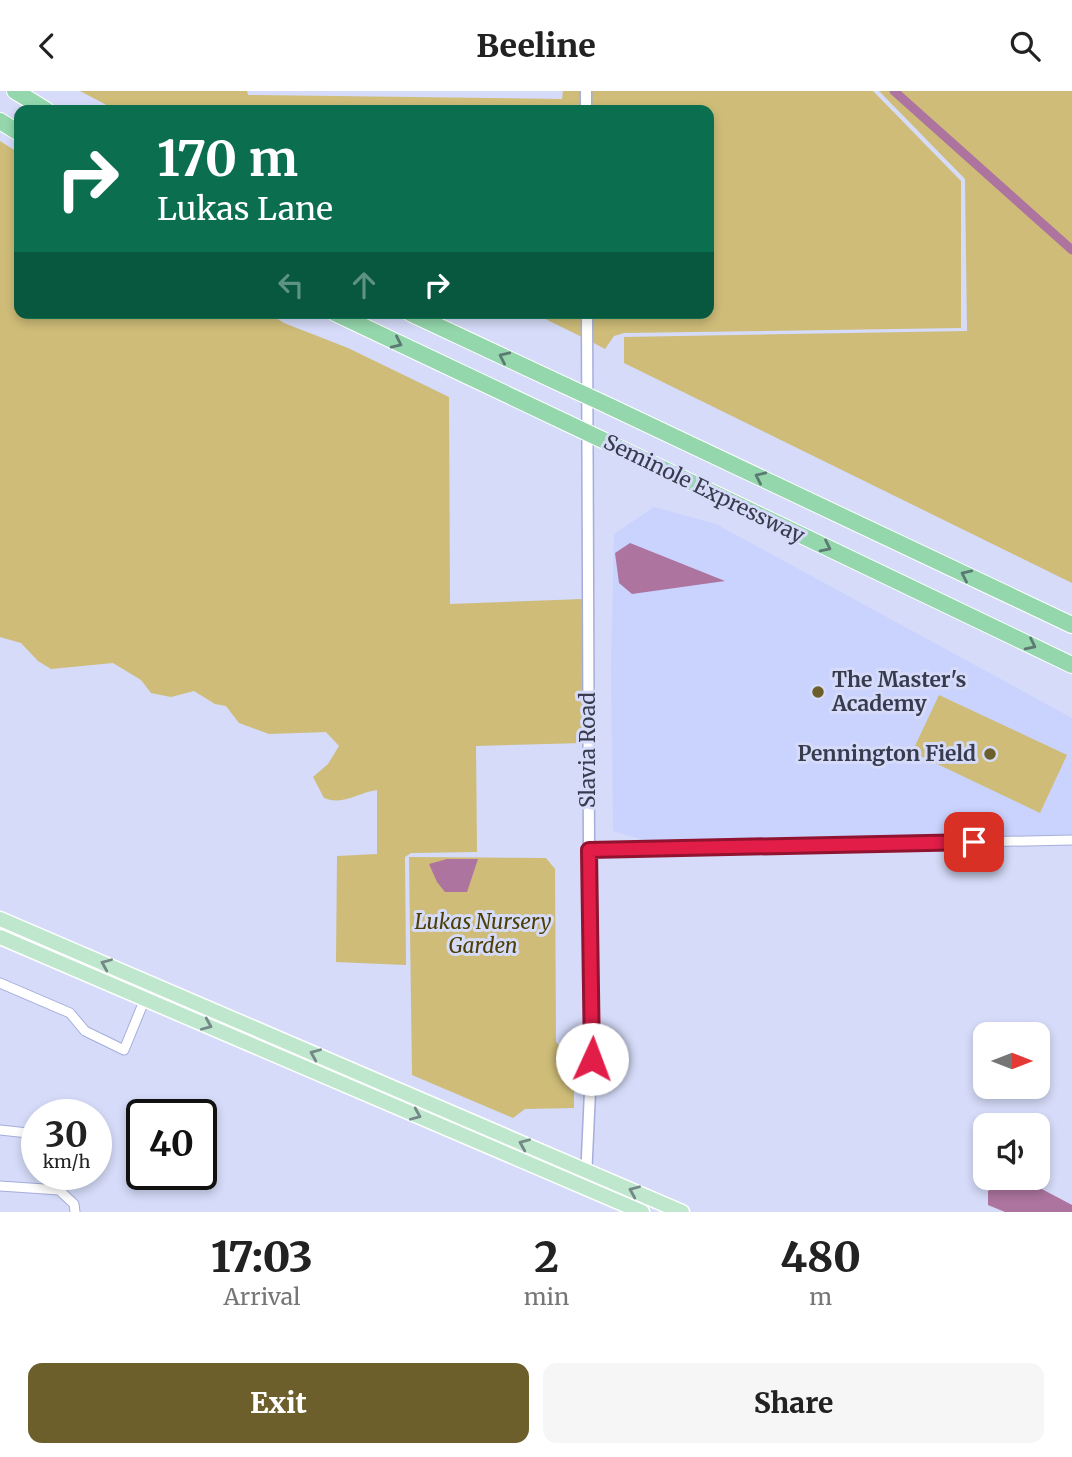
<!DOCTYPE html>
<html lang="en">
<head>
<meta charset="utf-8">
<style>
  body { margin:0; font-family:Merriweather,serif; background:#f6f6f6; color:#222; height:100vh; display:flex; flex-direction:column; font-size:26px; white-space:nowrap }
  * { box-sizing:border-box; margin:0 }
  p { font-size:23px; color:#767676 }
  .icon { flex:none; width:38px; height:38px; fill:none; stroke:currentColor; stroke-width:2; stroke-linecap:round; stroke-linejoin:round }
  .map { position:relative; height:1121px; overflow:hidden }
  .details { display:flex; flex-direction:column; background:#fff; flex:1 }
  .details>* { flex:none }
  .top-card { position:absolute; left:14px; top:14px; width:700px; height:214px; border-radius:14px; box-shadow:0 4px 10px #0003; background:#0b6e4f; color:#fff; overflow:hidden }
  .needle { width:46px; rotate:90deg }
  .fabs { position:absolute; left:973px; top:931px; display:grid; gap:14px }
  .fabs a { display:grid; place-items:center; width:77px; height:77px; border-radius:14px; background:#fff; box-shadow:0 4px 10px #0003; font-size:35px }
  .speed { position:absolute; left:21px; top:1008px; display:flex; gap:14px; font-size:35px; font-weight:700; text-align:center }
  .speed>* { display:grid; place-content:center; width:91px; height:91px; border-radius:50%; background:#fff; box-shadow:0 4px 10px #0003; line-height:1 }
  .speed small { font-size:18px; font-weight:400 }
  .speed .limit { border:4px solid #111; border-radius:10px; background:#fff; color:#111 }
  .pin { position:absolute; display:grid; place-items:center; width:60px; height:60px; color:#fff; margin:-30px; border-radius:14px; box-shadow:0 4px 10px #0006 }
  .me { position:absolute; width:77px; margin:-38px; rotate:2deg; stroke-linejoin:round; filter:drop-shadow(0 0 5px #0008) }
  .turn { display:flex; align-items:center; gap:24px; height:147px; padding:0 28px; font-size:32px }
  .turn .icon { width:91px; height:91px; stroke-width:2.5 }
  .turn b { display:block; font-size:49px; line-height:60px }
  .lanes { display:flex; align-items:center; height:66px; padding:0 28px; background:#0003; justify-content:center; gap:35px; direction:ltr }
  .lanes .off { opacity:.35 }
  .eta { display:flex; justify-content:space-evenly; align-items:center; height:119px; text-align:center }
  .eta b { font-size:42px; font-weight:800; line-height:49px }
  .button { display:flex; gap:14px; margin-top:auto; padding:14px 28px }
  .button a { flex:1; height:80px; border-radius:14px; background:#6c5f2c; color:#fff; font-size:28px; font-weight:800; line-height:80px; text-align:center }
  .button a+a { background:#f6f6f6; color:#222 }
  header { display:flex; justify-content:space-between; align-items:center; height:91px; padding:0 28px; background:#fff; font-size:32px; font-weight:800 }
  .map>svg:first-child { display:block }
  .built { fill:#cad3fe }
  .green { fill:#cebc78 }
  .water { fill:#ac749f }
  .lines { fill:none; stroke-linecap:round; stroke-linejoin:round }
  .canal { stroke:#ac749f; stroke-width:9 }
  .minor-casing { stroke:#a5aedb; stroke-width:11 }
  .tertiary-casing { stroke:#a5aedb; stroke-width:13 }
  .primary-casing { stroke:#fff; stroke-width:17 }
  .motorway-casing { stroke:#fff; stroke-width:18 }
  .minor { stroke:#fff; stroke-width:9 }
  .tertiary { stroke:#fff; stroke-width:10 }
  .primary { stroke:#bfe7cd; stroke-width:14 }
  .motorway { stroke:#94d7ac; stroke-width:16 }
  .motorway-bridge-casing { stroke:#fff; stroke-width:18; stroke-linecap:butt }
  .motorway-bridge { stroke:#94d7ac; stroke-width:16 }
  .oneway { stroke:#5c7973 }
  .oneway2 { stroke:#748887 }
  .route-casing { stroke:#92132f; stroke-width:18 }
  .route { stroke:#e11d48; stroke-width:12 }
  .poi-dot { fill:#6c5f2c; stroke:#d5dbf8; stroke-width:2.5 }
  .labels { text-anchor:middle; stroke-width:6; stroke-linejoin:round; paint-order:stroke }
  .street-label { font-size:21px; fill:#373b4d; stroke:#d5dbf8 }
  .poi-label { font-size:21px; font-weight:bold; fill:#373b4d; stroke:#d5dbf8; text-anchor:start }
  .park-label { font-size:21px; font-style:italic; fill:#4d4007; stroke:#d5dbf8 }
</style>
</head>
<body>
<header><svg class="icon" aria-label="back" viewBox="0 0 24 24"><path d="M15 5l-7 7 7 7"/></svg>Beeline<svg class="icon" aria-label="search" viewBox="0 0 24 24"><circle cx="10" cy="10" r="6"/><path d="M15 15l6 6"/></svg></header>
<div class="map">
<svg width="1072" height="1121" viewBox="0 0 1072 1121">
  <rect width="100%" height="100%" fill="#d5dbf8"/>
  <path class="built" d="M654,416L716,433L1072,627V749L671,757L613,740L611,575L614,443Z"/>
  <path class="green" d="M80,0H247L248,4L562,8L563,0H581V19H116Z
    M591,0H873L961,90V237L624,242L614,245L605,258L592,251V222H709V19H591Z
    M879,0H1072V492L624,272V246L967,240L965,88Z
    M0,50L19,62V222H268L284,232L348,257L449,306L450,513L583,508L584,652L476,655L477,761L411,762L405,766L406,874L336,871L337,765L377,763V699C359,701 344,715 324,707L313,686L328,673L339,655L326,641L269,643L239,632L226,615L215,613L194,600L171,606L151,602L141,589L113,572L51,578L38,570L21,552L0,546Z
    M533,222H582V246Z
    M939,604L1067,664L1040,722L912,661Z
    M409,766L546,767L555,778L556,951L560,955L581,954V985H574V1017L525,1018L513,1027L412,984Z"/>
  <path class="water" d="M630,452L725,490L632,503L619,492L615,462Z
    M447,768H478L467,801H445L437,791L429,773Z
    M1012,1087H1021L1072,1114V1121H1005L988,1114V1100Z"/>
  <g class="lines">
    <path class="canal" d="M894,0L1072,159"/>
    <defs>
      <path id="minor" d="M589,759L1072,749
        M0,892L70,922L85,940L124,959L151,893
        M0,1039L37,1043
        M0,1095L59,1099L74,1113L75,1121"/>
      <path id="tertiary" d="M586,0V19
        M586,1087L593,936L589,759L587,222"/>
      <path id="primary" d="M0,828L682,1121
        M0,846L642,1121"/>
      <path id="motorway" d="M15,0L46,19
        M0,30L19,42
        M335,222L567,332
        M410,222L566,295
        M609,315L1072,534
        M609,352L1072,574"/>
    </defs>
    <use href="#minor" class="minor-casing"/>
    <use href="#tertiary" class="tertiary-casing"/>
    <use href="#primary" class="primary-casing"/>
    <use href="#motorway" class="motorway-casing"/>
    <use href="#minor" class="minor"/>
    <use href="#tertiary" class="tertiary"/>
    <use href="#primary" class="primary"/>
    <use href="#motorway" class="motorway"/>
    <defs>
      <path id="motorway-bridge" d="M566,295L609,315
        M567,332L609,352"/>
    </defs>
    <use href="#motorway-bridge" class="motorway-bridge-casing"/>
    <use href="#motorway-bridge" class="motorway-bridge"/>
  </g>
  <defs><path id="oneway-chevron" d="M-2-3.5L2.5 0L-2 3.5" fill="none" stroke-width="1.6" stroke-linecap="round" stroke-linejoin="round" transform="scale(1.75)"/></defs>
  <g class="oneway">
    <use href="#oneway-chevron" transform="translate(397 252) rotate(25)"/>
    <use href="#oneway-chevron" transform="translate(504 266) rotate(-155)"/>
    <use href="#oneway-chevron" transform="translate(760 386) rotate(-155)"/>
    <use href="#oneway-chevron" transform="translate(826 456) rotate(26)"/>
    <use href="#oneway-chevron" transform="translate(966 484) rotate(-155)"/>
    <use href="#oneway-chevron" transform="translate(1031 554) rotate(26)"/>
  </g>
  <g class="oneway2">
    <use href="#oneway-chevron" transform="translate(106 873) rotate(-157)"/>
    <use href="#oneway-chevron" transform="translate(207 934) rotate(23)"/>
    <use href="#oneway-chevron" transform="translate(315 963) rotate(-157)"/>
    <use href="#oneway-chevron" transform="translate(416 1024) rotate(23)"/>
    <use href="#oneway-chevron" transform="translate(524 1053) rotate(-157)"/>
    <use href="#oneway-chevron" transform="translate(634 1100) rotate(-157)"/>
  </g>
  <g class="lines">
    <defs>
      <path id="route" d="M592,968L589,759L974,751"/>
    </defs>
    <use href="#route" class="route-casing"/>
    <use href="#route" class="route"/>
  </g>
  <g class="poi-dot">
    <circle cx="818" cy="601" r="7"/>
    <circle cx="990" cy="663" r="7"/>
  </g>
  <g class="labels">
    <g class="street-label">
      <text transform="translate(704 398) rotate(26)" y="7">Seminole Expressway</text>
      <text transform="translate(588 659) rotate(-90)" y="7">Slavia Road</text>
    </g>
    <g class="poi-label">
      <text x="832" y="596">The Master's<tspan x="832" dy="24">Academy</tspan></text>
      <text x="976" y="670" text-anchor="end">Pennington Field</text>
    </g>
    <g class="park-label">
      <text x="483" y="838">Lukas Nursery<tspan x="483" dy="24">Garden</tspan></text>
    </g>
  </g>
</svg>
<div class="fabs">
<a><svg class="needle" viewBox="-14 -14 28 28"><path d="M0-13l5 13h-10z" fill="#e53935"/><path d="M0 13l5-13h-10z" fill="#767676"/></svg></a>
<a><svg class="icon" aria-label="sound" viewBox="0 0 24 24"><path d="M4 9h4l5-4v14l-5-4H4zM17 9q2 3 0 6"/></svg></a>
</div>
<div class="speed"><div>30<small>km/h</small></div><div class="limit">40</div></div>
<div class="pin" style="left:974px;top:751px;background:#d93025"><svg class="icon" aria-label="arrive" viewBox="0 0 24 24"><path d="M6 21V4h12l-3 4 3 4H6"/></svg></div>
<svg class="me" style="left:592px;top:968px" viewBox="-20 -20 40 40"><circle r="19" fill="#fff"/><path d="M0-13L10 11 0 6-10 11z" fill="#e11d48"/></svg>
<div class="top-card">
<div class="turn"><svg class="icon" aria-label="right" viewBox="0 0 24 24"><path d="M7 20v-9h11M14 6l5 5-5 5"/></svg><div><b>170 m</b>Lukas Lane</div></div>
<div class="lanes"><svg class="icon off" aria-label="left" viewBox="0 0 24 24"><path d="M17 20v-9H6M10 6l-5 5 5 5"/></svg><svg class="icon off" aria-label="ahead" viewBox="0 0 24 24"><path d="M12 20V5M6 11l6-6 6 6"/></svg><svg class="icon" aria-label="right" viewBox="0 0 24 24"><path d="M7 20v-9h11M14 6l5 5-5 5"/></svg></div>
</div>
</div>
<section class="details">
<div class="eta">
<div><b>17:03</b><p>Arrival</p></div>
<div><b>2</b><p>min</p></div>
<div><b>480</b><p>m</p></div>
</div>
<div class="button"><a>Exit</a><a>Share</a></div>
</section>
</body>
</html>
